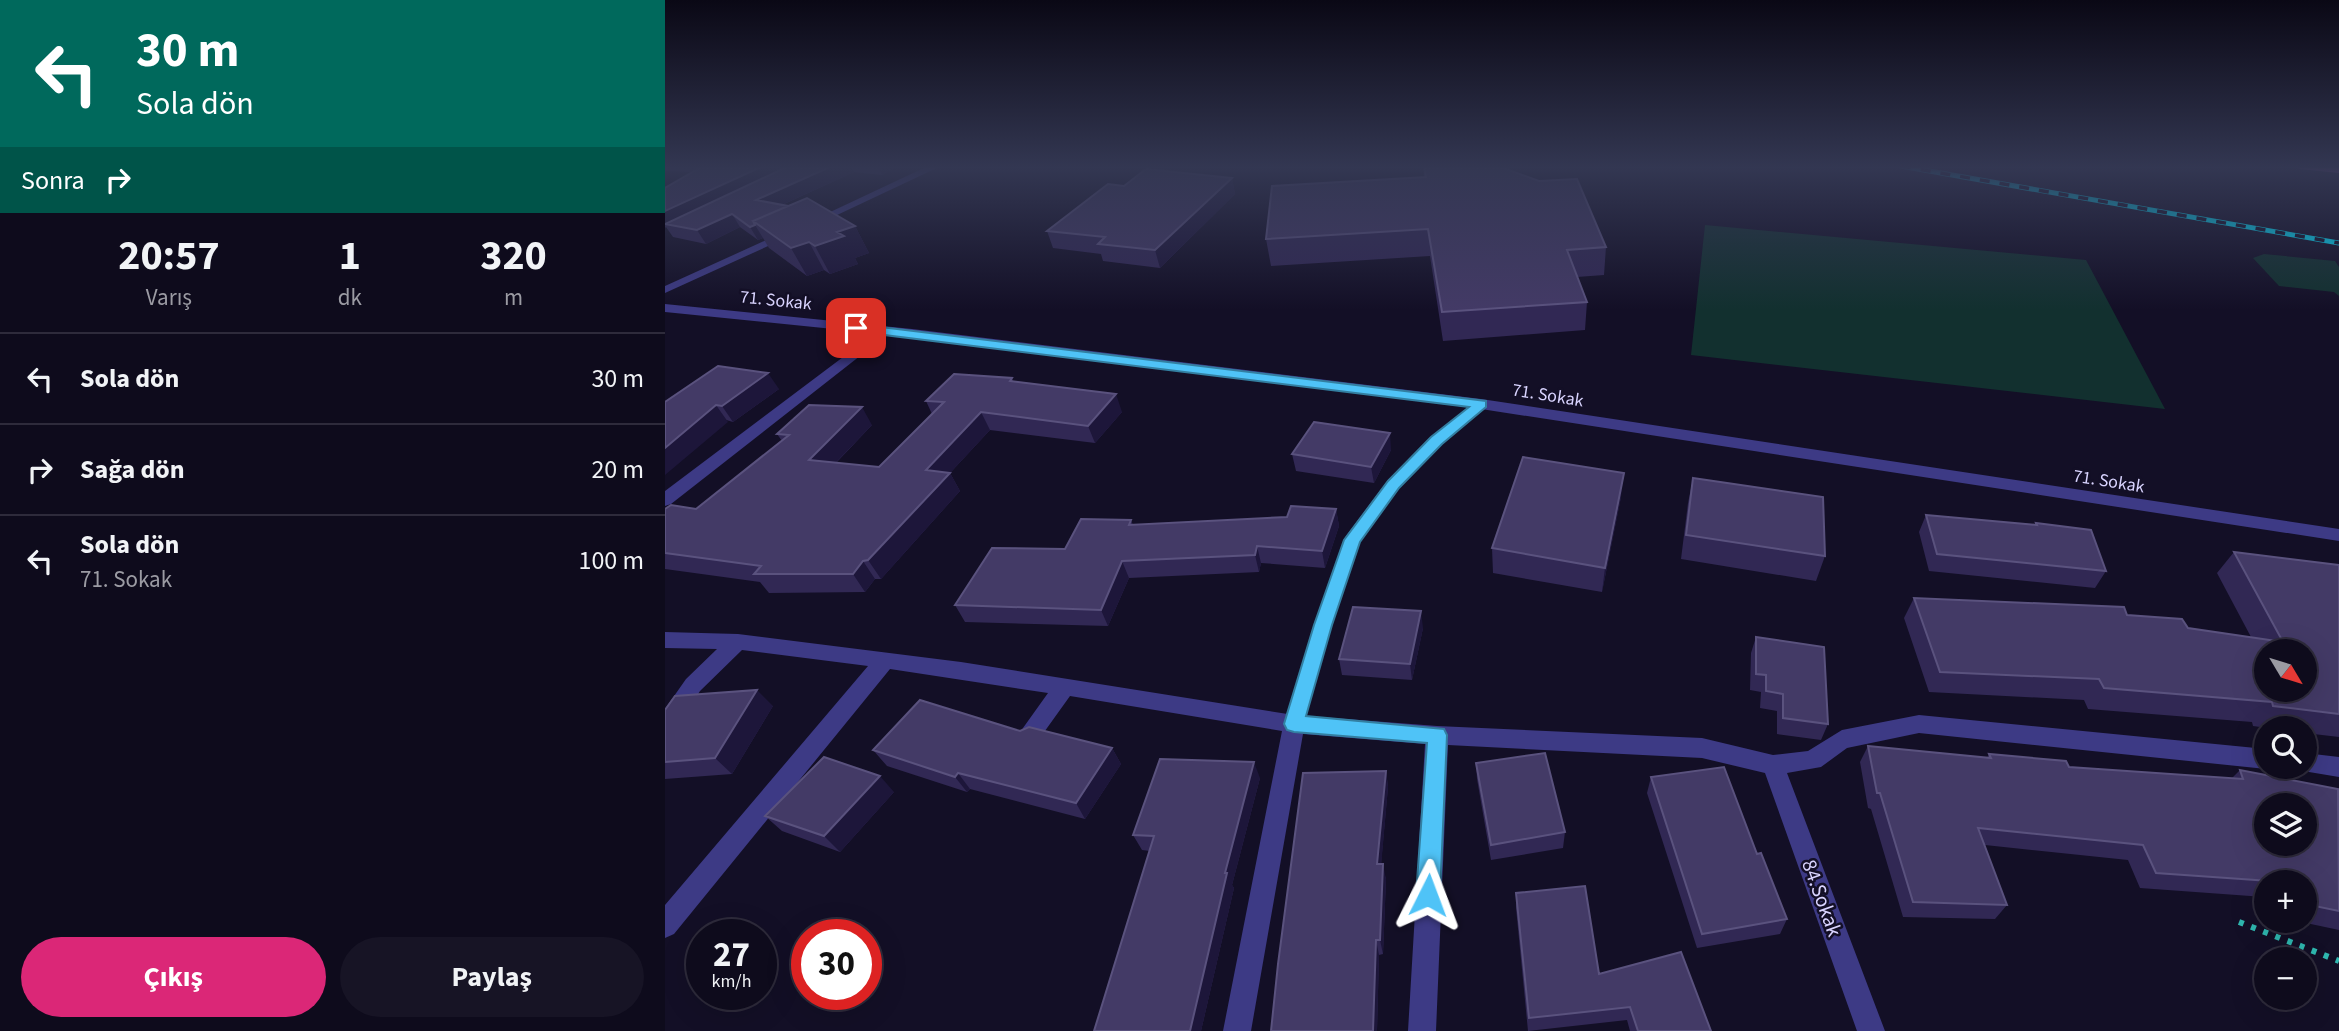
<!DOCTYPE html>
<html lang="tr">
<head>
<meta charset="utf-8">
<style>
  body { margin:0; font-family:"Source Sans 3",sans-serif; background:#171425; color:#f1f3f6; height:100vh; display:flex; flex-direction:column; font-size:26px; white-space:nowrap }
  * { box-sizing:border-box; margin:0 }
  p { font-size:23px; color:#9b9ba3 }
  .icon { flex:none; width:38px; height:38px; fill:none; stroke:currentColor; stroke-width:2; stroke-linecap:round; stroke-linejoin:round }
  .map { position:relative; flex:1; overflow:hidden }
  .drawer { display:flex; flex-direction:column; background:#0e0b1c; width:665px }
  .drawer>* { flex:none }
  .guide { background:#00695c; color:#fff; overflow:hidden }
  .needle { width:46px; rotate:128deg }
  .tools { position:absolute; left:1589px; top:639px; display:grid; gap:14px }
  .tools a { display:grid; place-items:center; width:63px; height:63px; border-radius:50%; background:#0e0b1c; box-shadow:0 7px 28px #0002,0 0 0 2px #2e2b3b; font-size:35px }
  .speed { position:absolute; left:21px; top:919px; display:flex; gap:14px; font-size:35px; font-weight:700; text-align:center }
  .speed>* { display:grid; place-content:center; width:91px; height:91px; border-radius:50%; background:#0e0b1c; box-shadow:0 7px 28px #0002,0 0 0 2px #2e2b3b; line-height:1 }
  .speed small { font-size:18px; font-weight:400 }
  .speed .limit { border:10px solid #d22; background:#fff; color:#111 }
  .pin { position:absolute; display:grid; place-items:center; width:60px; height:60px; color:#fff; margin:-30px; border-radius:14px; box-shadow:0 4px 10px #0006 }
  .me { position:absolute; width:77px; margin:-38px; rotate:3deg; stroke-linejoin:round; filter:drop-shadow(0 0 5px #0008) }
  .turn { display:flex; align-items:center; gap:24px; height:147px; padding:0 21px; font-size:32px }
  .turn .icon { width:91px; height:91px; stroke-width:2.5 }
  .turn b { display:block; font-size:49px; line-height:60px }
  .then { display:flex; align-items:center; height:66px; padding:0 21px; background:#0003; gap:14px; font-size:26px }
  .eta { display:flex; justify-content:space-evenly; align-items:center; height:119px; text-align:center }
  .eta b { font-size:42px; font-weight:700; line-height:49px }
  .action { display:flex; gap:14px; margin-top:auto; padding:14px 21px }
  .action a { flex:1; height:80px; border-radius:42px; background:#db2777; color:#fff; font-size:28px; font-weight:700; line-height:80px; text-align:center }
  .action a+a { background:#171425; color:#f1f3f6 }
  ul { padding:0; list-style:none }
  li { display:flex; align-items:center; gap:21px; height:91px; padding:0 21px; border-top:2px solid #2e2b3b }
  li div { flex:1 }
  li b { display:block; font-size:26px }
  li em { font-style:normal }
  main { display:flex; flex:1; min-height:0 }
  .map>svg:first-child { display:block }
  .green { fill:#12302f }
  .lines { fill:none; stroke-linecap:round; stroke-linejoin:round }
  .path { stroke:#2fb8b0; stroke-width:6; stroke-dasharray:5 8; stroke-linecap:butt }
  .service { fill:#3d3a85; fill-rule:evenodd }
  .minor { fill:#3d3a85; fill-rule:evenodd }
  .tertiary { fill:#3d3a85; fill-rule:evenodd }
  .trunk { fill:#e055d1; fill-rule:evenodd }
  .rail-casing { stroke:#00e5ff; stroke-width:5 }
  .rail { stroke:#130f26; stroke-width:3.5; stroke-dasharray:10; stroke-linecap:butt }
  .wall { fill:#312854 }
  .shaded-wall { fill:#1d163a }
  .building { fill:#433a66; stroke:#5a527e; stroke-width:2; fill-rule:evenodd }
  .route { fill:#4fc3f7; stroke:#337fa1; stroke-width:2 }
  .labels { text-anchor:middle; stroke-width:5; stroke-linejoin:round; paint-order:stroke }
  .street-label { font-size:18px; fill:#d9d4ff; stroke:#130f26 }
  .near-street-label { font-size:21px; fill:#d9d4ff; stroke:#130f26 }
</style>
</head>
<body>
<main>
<section class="drawer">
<div class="guide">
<div class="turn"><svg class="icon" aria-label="left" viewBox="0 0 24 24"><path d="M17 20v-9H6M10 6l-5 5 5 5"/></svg><div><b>30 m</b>Sola dön</div></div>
<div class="then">Sonra<svg class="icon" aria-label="right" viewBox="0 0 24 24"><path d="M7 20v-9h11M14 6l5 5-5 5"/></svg></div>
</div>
<div class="eta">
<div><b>20:57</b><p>Varış</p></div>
<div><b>1</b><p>dk</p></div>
<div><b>320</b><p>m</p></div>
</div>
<ul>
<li><svg class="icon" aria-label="left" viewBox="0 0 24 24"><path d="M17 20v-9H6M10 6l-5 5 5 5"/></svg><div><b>Sola dön</b></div><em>30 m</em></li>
<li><svg class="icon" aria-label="right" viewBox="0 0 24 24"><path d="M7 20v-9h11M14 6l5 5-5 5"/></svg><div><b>Sağa dön</b></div><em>20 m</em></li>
<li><svg class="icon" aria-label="left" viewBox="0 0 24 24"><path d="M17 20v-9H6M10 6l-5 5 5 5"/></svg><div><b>Sola dön</b><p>71. Sokak</p></div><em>100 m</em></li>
</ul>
<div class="action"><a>Çıkış</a><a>Paylaş</a></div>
</section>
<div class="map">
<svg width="1674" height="1031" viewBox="0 0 1674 1031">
  <rect width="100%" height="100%" fill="#130f26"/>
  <path class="green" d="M1040,225L1421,260L1500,409L1026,355Z
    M1599,254L1670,261L1674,267V296L1669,292L1614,286L1588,258Z"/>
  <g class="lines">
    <path class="path" d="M1574,922L1674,961"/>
    <path class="service" d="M263,166H276L153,224L144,222Z
      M119,232L124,235L123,237L0,293V286Z
      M816,400L823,404L821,407L777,444L733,488L695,541L667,625L639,724L636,730L629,732L622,730L619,724L649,625L681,536L723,480L767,438L811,401Z"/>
    <path class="minor" d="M218,327L223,328V334L6,504L0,506V491Z
      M0,632L73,634L296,662L629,715L772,726L1037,738L1108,755L1143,751L1177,730L1254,715L1601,749V766H1608L1601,769L1254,733L1182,748L1156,767L1122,773L1220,1031H1192L1100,773L1037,758L783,745L771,1031H743L760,744L638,734L586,1031H558L617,731L405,696L372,742L364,744L356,742L353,735L383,693L225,669L9,934L0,938V905L203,666L77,650L35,691L8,734L0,736V709L21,679L52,649L0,648Z
      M1640,753L1674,757V777L1632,770L1630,766H1640Z"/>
    <path class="tertiary" d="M0,304L247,329L816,399L1674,529V541L816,409L247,337L0,312Z"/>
    <path class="trunk" d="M1629,166L1674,167V173L1635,169Z"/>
    <defs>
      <path id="rail" d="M1236,166L1674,243"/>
    </defs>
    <use href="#rail" class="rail-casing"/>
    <use href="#rail" class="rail"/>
  </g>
  <path class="wall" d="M0,166H233L217,175L189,172L117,205L190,226L204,253L190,258L193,264L165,274L159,270L142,276L104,248L98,238L93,240L75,227L41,244L8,237L1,227L0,228V188L28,172L0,171Z
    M758,166H833L941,247L939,275L912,277L922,302L920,330L778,341L765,256L606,266L601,239L759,177Z
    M567,178L570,194L495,268L438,261L436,254L388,248L382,231L459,186Z
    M347,378L348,381L457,412L430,443L325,430L285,473L295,491L216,579H210L200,592L104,593L95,582L0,569V509H31L117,441L112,434L207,425L171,463L214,467L267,414L261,401Z
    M114,389L68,422L0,402Z
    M726,450L709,483L631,471L627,454Z
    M1028,478L1160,556L1151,581L1016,559L1023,503Z
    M956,497L937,592L828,573L827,548Z
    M671,509L674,526L660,568L596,563L594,572L464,578L443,626L300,622L290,605L400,549L466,520L468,525L622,517Z
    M1261,515L1370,525L1371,523L1441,571L1430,588L1264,571L1254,532Z
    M1569,552L1674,565V737L1640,733V728H1603L1588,726L1587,722L1423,709L1419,700L1264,692L1239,618L1249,598L1462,615L1523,628L1586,637L1552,573Z
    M758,628L747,680L677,675L674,659Z
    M1091,637L1163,724L1156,740L1112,734V711L1095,708L1096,692L1085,690L1086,653Z
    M108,706L67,774L0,779V710Z
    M355,731L447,748L456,764L420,819L305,789L302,792L222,766L208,750Z
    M1203,746L1322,758L1324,754L1404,767L1566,779L1575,770L1674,790V930L1627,920H1640V882H1601V902L1599,897L1475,888L1463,860L1320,845L1342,905L1330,919L1238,917L1206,809L1203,808L1195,762Z
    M811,763L900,832L898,848L826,860L812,779Z
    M721,771L723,787L716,864L721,879L718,954L714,955L712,1031H606Z
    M986,777L1092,854L1122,919L1115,934L1032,948L982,793Z
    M595,778L567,885L569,888L536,1031H429L485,851L477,850L468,835Z
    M229,792L175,852L117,831L100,816Z
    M851,893L934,974L1046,1031H965L962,1020L863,1031L851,908Z"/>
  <path class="shaded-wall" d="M98,166H131L0,224V211Z
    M167,166H186L189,172L99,213L91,200Z
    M213,166H233L217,175Z
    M567,178L570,194L495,268L490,250Z
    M67,214L75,227L41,244L32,230Z
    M90,225L98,238L93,240L85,227Z
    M190,226L204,253L190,258L193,264L165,274L150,246L172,232Z
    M144,242L159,270L142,276L126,248Z
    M103,373L114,389L68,422L57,406Z
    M451,394L457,412L430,443L423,426Z
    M51,405L63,422L0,475V448Z
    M197,407L207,425L156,478L144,460Z
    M316,412L325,430L285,473L295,491L216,579L203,560L261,470Z
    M725,433L726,450L709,483L706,467Z
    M959,473L956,497L937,592L940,568Z
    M671,509L674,526L660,568L657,551Z
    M592,546L596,563L594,572L590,555Z
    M198,561L210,579L200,592L188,574Z
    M457,561L464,578L443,626L436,610Z
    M756,611L758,628L747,680L745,664Z
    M92,690L108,706L67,774L50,758Z
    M447,748L456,764L420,819L411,803Z
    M589,762L595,778L567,885L569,888L536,1031H525L560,873Z
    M721,771L723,787L715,879L712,864Z
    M293,773L305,789L302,792L290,777Z
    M215,776L229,792L175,852L159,836Z
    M718,864L721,879L718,954L715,940Z
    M711,940L714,955L712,1031H708Z"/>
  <path class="building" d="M38,166H98L0,211V188Z
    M124,166H167L91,200L123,206L88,221L90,225L85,227L67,214L32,230L0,224Z
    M759,166H833L874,181L912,179L941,247L902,250L922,302L777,312L763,229L601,239L607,186L761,177Z
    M481,169L567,178L490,250L433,244L440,237L382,231L443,184L459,186Z
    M142,198L190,226L172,232L179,236L150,246L144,242L126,248L88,221Z
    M53,366L103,373L57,406L51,405L0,448V402Z
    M289,374L347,378L345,381L451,394L423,426L316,412L261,470L285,473L203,560L198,561L188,574H89L96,566L0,553V509L6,505L31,509L124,435L112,434L144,405L197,407L144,460L214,467L279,402L261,401Z
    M649,422L725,433L706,467L627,454Z
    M858,457L959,473L940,568L827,548Z
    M1028,478L1158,497L1160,556L1021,535Z
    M626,506L671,509L657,551L592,546L590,555L457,561L436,610L290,605L327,548L400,549L416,519L466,520L464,525L622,517Z
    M1261,515L1372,525L1371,523L1426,530L1441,571L1272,554Z
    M1569,552L1674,565V714L1608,706L1607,702L1439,688L1434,679L1275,672L1249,598L1459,607L1462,615L1517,619L1523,628L1618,642ZM1601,651H1640V690H1601Z
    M688,607L756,611L745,664L674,659Z
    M1091,637L1159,647L1163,724L1118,718V694L1101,691V675L1091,674Z
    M92,690L50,758L0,762V710L10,696Z
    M255,700L355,731L364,727L447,748L411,803L293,773L290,777L208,750Z
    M1203,746L1326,758L1324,754L1401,761L1404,767L1578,779L1575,770L1673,789L1674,911L1640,904V882H1619L1491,873L1478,845L1313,828L1342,905L1248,902L1215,793H1212ZM1601,805H1640V844H1601Z
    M880,753L900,832L826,845L811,763Z
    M159,757L215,776L159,836L100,816Z
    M495,759L589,762L560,873H562L525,1031H429L489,836L468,835Z
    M1059,767L1092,854L1096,853L1122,919L1037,934L986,777Z
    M721,771L712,864H718L715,940H711L708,1031H606L613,964L638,773Z
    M920,886L934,974L1016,952L1046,1031H973L965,1007L864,1018L851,893Z"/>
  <linearGradient id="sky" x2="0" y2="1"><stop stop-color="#0a0815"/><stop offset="0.54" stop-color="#333752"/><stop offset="1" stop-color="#333752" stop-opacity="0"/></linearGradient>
  <rect width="1674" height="310" fill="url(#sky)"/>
  <path class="route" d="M191,324L821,401V407L777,444L734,488L695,542L667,625L641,716L779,729L782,735L775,895L771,903L763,906L755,903L751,895L762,743L629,732L622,730L619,724L649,625L679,540L723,481L766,437L804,407L187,331V325Z"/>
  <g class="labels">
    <g class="street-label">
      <text transform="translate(111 300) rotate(6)" y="6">71. Sokak</text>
      <text transform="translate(883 395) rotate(9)" y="6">71. Sokak</text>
      <text transform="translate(1444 481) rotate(9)" y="6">71. Sokak</text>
    </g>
    <g class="near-street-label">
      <text transform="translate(1157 898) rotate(70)" y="7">84.Sokak</text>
    </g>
  </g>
</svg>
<div class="tools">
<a><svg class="needle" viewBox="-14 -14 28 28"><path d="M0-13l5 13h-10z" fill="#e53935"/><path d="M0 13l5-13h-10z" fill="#9b9ba3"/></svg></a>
<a><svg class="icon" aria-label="search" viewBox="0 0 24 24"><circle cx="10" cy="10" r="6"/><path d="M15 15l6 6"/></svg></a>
<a><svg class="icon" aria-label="layers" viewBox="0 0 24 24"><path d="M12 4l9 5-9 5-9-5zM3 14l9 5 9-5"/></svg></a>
<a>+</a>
<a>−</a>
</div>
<div class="speed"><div>27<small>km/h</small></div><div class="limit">30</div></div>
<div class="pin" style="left:191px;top:328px;background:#d93025"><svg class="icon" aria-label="arrive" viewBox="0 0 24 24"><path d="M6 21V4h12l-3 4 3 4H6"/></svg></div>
<svg class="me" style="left:763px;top:895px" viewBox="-20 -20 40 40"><path d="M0-17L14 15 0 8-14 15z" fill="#4fc3f7" stroke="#fff" stroke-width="4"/></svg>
</div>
</main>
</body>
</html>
